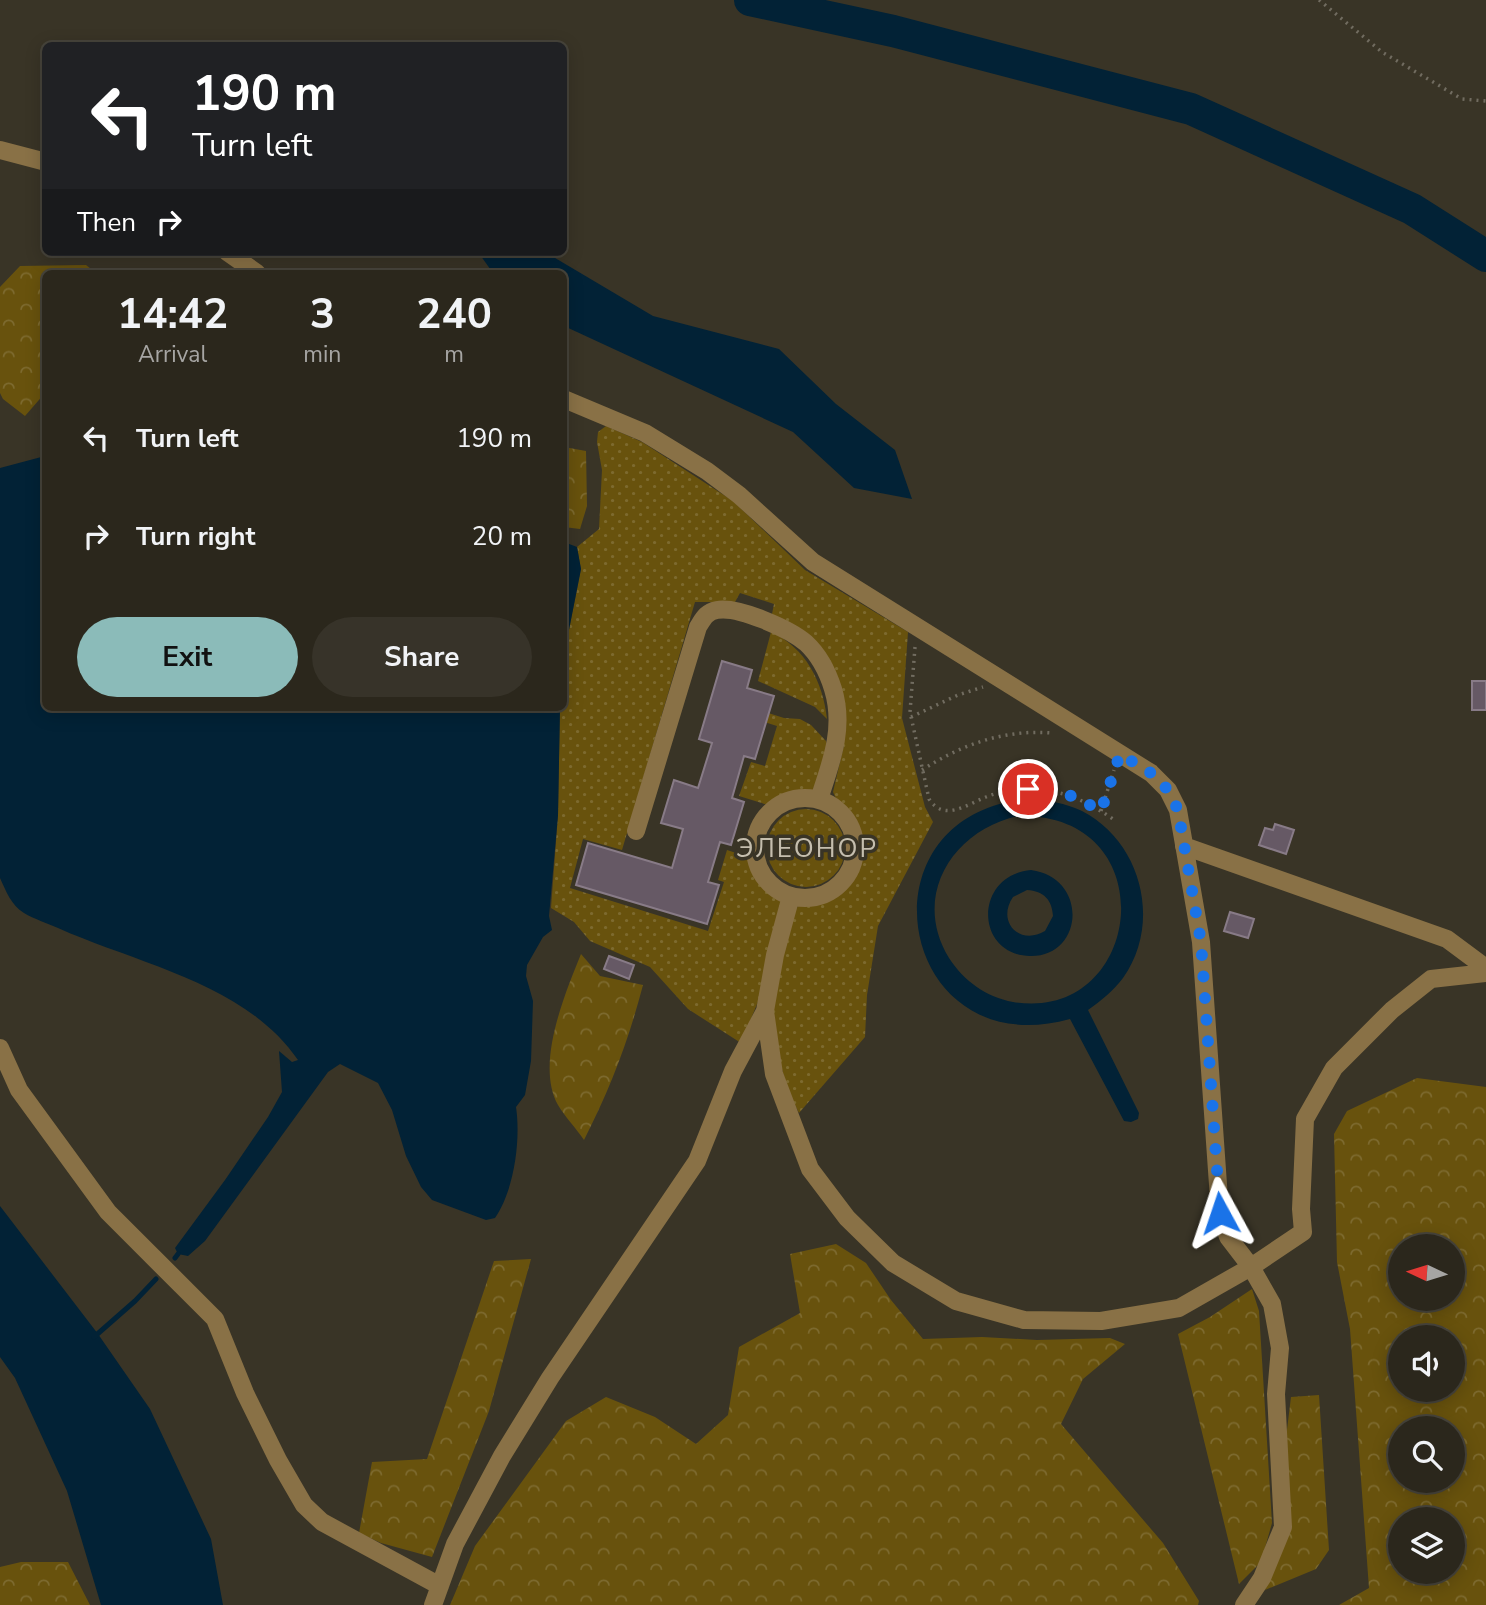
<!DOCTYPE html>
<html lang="en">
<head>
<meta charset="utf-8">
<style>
  body { margin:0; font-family:"Nunito Sans",sans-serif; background:#373329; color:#f1f3f6; height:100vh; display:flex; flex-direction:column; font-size:26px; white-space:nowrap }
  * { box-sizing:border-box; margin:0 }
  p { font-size:23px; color:#a6a5a3 }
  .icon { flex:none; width:38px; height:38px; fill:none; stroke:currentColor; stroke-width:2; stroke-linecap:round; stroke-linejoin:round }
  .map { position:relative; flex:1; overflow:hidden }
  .drawer { position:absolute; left:42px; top:270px; width:525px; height:441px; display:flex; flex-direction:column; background:#2b271c; border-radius:10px; box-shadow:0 4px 18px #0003,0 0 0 2px #47443b }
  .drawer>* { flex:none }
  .guide { position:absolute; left:42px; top:42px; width:525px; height:214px; border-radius:10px; box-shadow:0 4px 18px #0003,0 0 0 2px #47443b; background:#202124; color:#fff; overflow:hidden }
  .needle { width:46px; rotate:274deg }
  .tools { position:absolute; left:1388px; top:1234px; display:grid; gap:14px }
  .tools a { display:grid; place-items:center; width:77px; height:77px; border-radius:50%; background:#2b271c; box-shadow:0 4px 18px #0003,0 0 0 2px #47443b; font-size:35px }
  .pin { position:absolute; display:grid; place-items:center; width:60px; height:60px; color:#fff; margin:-30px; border:4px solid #fff; border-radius:50%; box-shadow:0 2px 7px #0007 }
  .me { position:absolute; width:77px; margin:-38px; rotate:355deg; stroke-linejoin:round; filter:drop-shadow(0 0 5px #0008) }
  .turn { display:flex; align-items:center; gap:24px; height:147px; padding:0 35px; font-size:32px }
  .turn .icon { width:91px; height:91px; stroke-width:2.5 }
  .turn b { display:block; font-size:49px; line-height:60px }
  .then { display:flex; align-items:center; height:66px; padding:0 35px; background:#0003; gap:14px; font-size:26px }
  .eta { display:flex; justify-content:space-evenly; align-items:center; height:119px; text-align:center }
  .eta b { font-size:42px; font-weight:700; line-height:49px }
  .action { display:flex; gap:14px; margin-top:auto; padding:14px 35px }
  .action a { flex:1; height:80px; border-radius:42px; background:#8bbbb9; color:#111; font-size:28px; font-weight:700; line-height:80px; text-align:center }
  .action a+a { background:#373329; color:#f1f3f6 }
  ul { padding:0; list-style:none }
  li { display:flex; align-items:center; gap:21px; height:98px; padding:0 35px }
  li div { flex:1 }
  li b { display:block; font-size:26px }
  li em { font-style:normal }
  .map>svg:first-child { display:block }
  .grass { fill:url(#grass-dots) }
  .forest { fill:url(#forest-crowns); fill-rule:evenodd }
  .water { fill:#022236; fill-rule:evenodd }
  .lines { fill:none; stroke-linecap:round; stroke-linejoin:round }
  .stream { stroke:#022236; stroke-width:5 }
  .river { stroke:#022236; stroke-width:32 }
  .building { fill:#665965; stroke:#887b87; stroke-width:2 }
  .path { stroke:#716c60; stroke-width:3.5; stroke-dasharray:2 5; stroke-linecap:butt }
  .minor { stroke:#897146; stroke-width:18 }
  .route { stroke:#1a73e8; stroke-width:12; stroke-dasharray:0 21.6 }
  .labels { text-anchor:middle; stroke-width:7; stroke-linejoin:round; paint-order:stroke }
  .neighbourhood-label { font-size:26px; letter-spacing:2px; fill:#c5beae; stroke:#393426 }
</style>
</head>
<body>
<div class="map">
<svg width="1486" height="1605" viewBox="0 0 1486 1605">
  <defs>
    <pattern id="grass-dots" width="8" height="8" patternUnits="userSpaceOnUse" patternTransform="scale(1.75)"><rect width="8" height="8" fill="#68520d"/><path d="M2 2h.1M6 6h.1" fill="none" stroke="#7d6a2f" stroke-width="1.8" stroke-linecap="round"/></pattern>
    <pattern id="forest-crowns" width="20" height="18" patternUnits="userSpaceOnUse" patternTransform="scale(1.75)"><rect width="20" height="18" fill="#68520d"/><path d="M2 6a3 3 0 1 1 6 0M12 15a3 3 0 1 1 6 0" fill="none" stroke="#7d6a2f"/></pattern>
  </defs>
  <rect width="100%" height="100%" fill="#393426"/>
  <path class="grass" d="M606,426L642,442L733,501L805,570L908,632L902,718L925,807L933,822L878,926L867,995L865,1037L799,1113C781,1080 772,1036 774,998C775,974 789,934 796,909L799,905C810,901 821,902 831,897C857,884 870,849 856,822C850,810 837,804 833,792L844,745L840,686L772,614L774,604L740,593L735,602H695L622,850L583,839L570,888L708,931L724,882L718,880L727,850L751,858L759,878L781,901L762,992L741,1043L688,1009L650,967L590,941L574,922L551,908L558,815L560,707H564V655L581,569L577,547L599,529L602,470L597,442L598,432Z
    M771,632C806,648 823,682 827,719L815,707L758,681Z
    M749,707L784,718L800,719L811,725L826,741L828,751L813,790C796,792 782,794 768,805L739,796L751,762L765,766L777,726L746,716Z
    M767 848a39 39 0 1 1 78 0a39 39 0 1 1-78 0Z"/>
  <path class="forest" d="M86,265L96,273H46L45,393L25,416L3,399L0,393V287L20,266Z
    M564,447L586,451L587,506L580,529L564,527Z
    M581,954L600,976L643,985C628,1042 611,1087 584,1140C576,1128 565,1117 558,1105C535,1064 565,994 581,954Z
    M1417,1078L1486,1087V1605H1339L1369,1588L1350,1329L1337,1262L1334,1134L1347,1111ZM1452,1246V1298H1400V1246ZM1452,1337V1390H1400V1337ZM1452,1428V1480H1400V1428ZM1452,1519V1572H1400V1519Z
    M836,1244L866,1263L891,1300L923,1339L982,1337L1037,1340L1110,1338L1125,1344L1083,1379L1061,1424L1163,1543L1199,1601L1198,1605H450L475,1546L566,1421L606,1397L655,1417L696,1444L728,1415L739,1347L800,1313L790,1254Z
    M531,1259L489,1411L432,1557L381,1543L359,1533L372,1462L427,1459L494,1261Z
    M1252,1289L1259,1311L1272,1523L1261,1562L1239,1584L1178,1334L1210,1317Z
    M1319,1395L1329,1550L1316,1569L1265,1590L1284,1545L1286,1438L1291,1397Z
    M21,1562H68L90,1605H0V1567Z"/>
  <path class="water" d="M478,252H545L653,316L779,349L836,404L895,450L912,499L854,488L793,432L564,326V273H493Z
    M45,456L46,707H560L558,815L549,916L552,930L543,937L527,965L526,976L533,1001L531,1061L525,1095L516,1107C521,1140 514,1191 495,1218L486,1220L432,1200L421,1187L406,1156L392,1110L378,1083L340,1064L328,1072L205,1241L188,1256L178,1254L175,1248L225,1180L268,1117L282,1092L279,1051L292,1062L298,1060C245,983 138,964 58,928C47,923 34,919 24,913C11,905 6,891 0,878V468Z
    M564,542L577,547L581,569L564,655Z
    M1030,799C1048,800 1065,803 1082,811C1142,842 1162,923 1123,978C1113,991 1101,1001 1088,1010L1139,1113L1138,1119L1131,1122L1124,1121L1070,1019C896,1067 854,812 1030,799ZM1018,816C1168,812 1144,1024 1013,1002C986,997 964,981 949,958C911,896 953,830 1018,816Z
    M1031,870C1089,878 1084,957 1030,956C975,955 973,876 1031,870ZM1027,890C1044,891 1052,900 1053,916L1045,931C1020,946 996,922 1013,897Z
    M0,1206L98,1334L150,1409L211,1539L223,1605H101L67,1491L15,1378L0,1357Z"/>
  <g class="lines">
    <path class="stream" d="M175,1258L178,1254
      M94,1337L135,1301L156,1279"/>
    <path class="river" d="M750,0L893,31L1191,109L1412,209L1486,256"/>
  </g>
  <path class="building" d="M722,661L752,670L747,688L774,696L755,759L744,756L732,798L744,802L731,845L720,842L708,882L719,885L707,924L576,885L588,843L672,868L683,829L661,823L674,780L698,788L712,743L699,739Z
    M1472,681H1486V710H1472Z
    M1275,824L1294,830L1286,854L1259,845L1265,828L1273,830Z
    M1230,912L1254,919L1248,938L1224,931Z
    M609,956L634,965L629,979L604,969Z"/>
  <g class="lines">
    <path class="path" d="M1319,0L1382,52L1462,99L1486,101
      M915,647L910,712L929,799C944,822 966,805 986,797C998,792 1014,789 1028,789C1061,789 1087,801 1113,819
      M911,717L958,695L983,687
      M922,770C961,745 1004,729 1052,733
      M1101,811L1114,770"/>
    <path class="minor" d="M0,150L46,162
      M227,252L257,273
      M564,399L645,433L707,471L739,495L813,562L1151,773L1168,790L1178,810L1201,942L1220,1213L1228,1237L1251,1267L1272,1304L1280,1348L1276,1394L1283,1527L1262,1578L1244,1605
      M755 848a50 50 0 1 1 100 0a50 50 0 1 1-100 0Z
      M636,831L698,627C703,619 706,612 717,610C738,606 790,629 806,643C819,655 828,673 833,689C845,728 831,763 819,799
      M1184,846L1447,939L1486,968
      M765,1011L774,1074L810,1169L847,1218L893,1263L956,1301L1024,1320L1101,1321L1179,1308L1251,1267L1303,1232L1301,1209L1305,1119L1334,1068L1392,1010L1431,979L1486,973
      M0,1048L19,1090L108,1212L215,1319L245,1393L278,1460L304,1505L322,1522L440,1586
      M433,1605L455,1544L502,1456L550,1378L697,1161L733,1071L765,1011L775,955L791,896"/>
  </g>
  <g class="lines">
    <path class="route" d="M1028,789L1073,796L1101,811L1120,754L1151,773L1168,790L1178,810L1201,942L1220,1213"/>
  </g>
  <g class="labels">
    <g class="neighbourhood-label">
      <text x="807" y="857">ЭЛЕОНОР</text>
    </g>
  </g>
</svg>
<div class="tools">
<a><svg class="needle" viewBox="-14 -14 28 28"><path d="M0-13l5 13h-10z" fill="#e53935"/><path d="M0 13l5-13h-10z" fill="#a6a5a3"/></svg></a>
<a><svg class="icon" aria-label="sound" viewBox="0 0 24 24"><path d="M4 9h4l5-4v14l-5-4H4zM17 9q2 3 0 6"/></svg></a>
<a><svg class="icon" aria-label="search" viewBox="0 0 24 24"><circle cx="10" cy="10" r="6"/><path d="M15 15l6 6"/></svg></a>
<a><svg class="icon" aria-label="layers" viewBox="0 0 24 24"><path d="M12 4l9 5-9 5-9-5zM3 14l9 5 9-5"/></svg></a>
</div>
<div class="pin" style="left:1028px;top:789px;background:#d93025"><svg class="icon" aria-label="arrive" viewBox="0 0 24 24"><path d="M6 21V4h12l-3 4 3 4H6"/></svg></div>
<svg class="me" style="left:1220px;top:1213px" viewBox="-20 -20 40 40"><path d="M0-17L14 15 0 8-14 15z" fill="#1a73e8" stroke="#fff" stroke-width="4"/></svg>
<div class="guide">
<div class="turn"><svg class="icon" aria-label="left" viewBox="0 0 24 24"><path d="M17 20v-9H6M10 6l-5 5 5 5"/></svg><div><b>190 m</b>Turn left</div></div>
<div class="then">Then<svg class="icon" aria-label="right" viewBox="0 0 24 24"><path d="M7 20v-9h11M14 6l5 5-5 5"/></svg></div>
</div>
<section class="drawer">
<div class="eta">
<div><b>14:42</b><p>Arrival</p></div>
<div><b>3</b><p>min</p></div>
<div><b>240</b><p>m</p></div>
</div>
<ul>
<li><svg class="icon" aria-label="left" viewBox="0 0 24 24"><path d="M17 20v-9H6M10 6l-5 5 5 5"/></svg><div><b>Turn left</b></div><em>190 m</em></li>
<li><svg class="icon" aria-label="right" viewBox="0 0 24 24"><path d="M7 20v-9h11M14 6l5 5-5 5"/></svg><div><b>Turn right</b></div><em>20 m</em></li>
</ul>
<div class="action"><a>Exit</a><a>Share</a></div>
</section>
</div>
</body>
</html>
